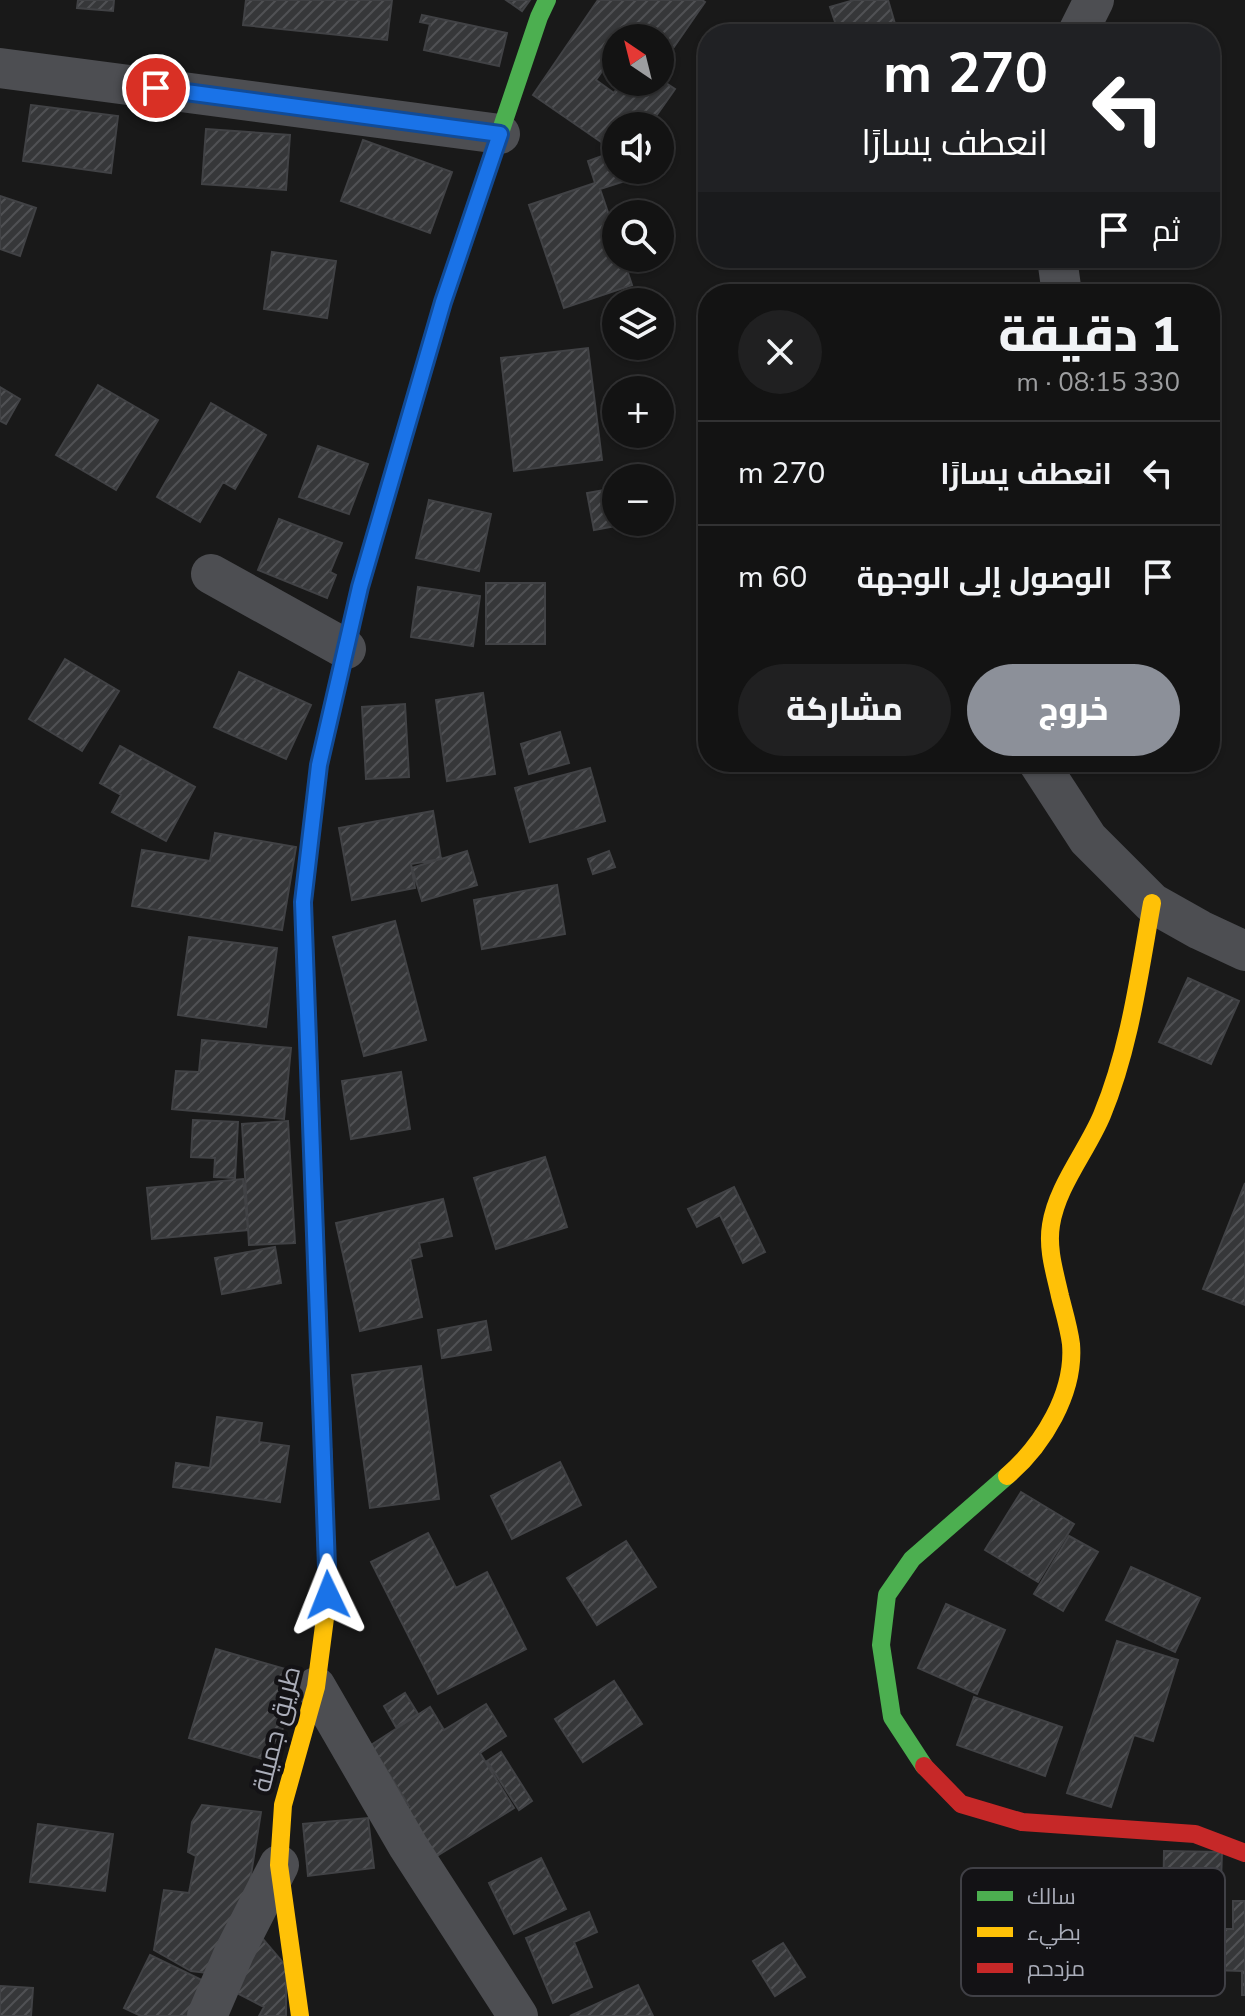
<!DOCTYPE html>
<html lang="ar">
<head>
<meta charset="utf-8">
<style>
  body { margin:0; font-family:"Nunito Sans",Cairo,sans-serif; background:#202021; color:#f1f3f6; direction:rtl; height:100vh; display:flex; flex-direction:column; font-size:30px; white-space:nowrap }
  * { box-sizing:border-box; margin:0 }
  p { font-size:26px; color:#9d9ea0 }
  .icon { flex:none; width:44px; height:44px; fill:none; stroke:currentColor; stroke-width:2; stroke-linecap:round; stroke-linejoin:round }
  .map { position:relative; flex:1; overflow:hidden; direction:ltr }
  .panel { position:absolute; left:698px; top:284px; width:522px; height:488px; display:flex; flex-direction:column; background:#131313; border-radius:32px; box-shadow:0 2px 6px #0004,0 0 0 2px #323233; direction:rtl }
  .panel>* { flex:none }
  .top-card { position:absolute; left:698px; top:24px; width:522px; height:244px; border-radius:32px; box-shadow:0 2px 6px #0004,0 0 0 2px #323233; direction:rtl; background:#202124; color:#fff; overflow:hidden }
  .needle { width:52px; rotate:325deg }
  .buttons { position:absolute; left:602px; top:24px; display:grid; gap:16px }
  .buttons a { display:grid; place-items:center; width:72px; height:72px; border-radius:50%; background:#131313; box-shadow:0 2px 6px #0004,0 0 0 2px #323233; font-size:40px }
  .pin { position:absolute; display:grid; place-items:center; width:68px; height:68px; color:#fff; margin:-34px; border:4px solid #fff; border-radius:50%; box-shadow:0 2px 8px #0007 }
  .me { position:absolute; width:88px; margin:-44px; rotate:358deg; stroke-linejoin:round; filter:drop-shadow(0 0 6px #0008) }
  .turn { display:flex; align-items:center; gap:28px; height:168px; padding:0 40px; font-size:36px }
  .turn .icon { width:104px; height:104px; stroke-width:2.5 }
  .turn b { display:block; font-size:56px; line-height:68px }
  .then { display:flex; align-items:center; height:76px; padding:0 40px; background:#0003; gap:16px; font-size:30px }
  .round { display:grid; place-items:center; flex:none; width:84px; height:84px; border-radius:42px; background:#202021 }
  .overview { display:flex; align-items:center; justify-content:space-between; height:136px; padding:0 40px }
  h1 { font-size:48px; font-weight:800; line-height:60px }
  .button { display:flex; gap:16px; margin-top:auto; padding:16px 40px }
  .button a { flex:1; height:92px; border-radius:48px; background:#8c9099; color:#fff; font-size:32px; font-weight:800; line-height:92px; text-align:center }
  .button a+a { background:#202021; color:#f1f3f6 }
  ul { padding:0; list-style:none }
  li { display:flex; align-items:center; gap:24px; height:104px; padding:0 40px; border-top:2px solid #323233 }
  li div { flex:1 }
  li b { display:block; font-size:30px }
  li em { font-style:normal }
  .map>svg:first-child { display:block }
  .building { fill:url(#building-hatch); stroke:#414245; stroke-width:2 }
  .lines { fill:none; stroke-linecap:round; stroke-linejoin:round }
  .street { stroke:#4d4e52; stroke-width:40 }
  .fast { stroke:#4caf50; stroke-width:18 }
  .slow { stroke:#ffc107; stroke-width:18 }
  .jam { stroke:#c62828; stroke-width:18 }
  .route-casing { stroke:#114b97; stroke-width:20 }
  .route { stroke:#1a73e8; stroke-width:14 }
  .labels { text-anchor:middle; stroke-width:8; stroke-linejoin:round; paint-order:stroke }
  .street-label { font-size:26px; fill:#aaadb9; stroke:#131215 }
  .key { fill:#131215; stroke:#404046; stroke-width:2 }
  .key-label { font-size:22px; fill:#aaadb9 }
</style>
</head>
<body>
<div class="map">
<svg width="1245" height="2016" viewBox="0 0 1245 2016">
  <defs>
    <pattern id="building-hatch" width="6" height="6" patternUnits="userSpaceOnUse" patternTransform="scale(2)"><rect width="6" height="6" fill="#363739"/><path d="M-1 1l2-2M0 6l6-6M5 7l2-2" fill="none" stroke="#505154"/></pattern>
  </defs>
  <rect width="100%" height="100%" fill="#191919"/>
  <path class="building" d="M78,0H114L113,11L77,8Z
    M246,0H392L387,40L243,25Z
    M506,0H530L522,11Z
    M598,0H702L705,2L671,51L660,43V38H652L634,25L625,38H616V51L596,80L614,93L621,82H660V79L675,89L649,126H619L615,123L601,142L533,95Z
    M854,0H888L898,34H839L830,7Z
    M422,15L507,33L499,66L424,50L430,24L420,22Z
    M31,105L118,116L111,173L23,161Z
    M206,129L290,135L286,190L202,184Z
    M363,140L452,172L430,233L341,201Z
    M616,151V170H631L634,178L600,189L616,236V258H623L632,285L564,308L529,205L595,183L588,161Z
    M0,196L36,208L20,256L0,249Z
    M272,252L336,261L327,318L264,309Z
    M588,348L602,460L514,471L501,358Z
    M98,385L158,420L116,490L56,455Z
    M0,387L20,399L6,424L0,421Z
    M211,403L266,435L235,489L223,482L200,522L157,497Z
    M318,446L368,464L349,514L299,497Z
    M616,488V522H625L626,524L594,530L587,493Z
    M429,500L491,514L479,571L416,558Z
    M279,519L342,543L330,572L336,575L327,598L258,570Z
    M486,583H545V644H486Z
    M418,587L480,596L473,646L411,637Z
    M65,659L119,691L82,751L29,719Z
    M239,672L311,705L286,759L214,727Z
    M483,693L495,774L447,781L436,700Z
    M405,704L409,777L366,779L362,707Z
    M560,732L569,763L529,774L521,744Z
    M120,746L195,787L166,841L112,812L121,795L100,783Z
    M590,768L605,821L530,842L515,788Z
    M433,811L441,859L467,851L477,885L422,901L412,868L440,859L411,864L415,888L352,900L339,828Z
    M215,833L296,847L282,930L132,906L142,850L210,861Z
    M609,851L615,867L593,874L588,859Z
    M557,885L565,934L482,949L474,900Z
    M395,921L426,1040L364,1056L333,937Z
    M189,937L277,948L266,1027L178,1015Z
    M1188,978L1239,1001L1211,1064L1159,1042Z
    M202,1040L291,1048L284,1119L172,1109L176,1071L199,1072Z
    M401,1072L410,1129L351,1139L342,1081Z
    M193,1120L238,1122L235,1178L214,1177L215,1158L191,1157Z
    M288,1121L295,1243L249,1245L242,1124Z
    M545,1157L567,1227L496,1249L474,1178Z
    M243,1179L248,1230L152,1239L147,1188Z
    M1245,1183V1305L1203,1289Z
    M734,1187L765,1252L743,1263L720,1215L697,1227L688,1209Z
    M443,1199L452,1236L419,1243L422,1256L410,1259L422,1317L360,1331L336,1223Z
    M275,1247L281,1283L222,1294L215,1258Z
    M486,1321L491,1350L442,1358L438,1330Z
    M421,1366L439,1499L370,1508L352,1375Z
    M217,1417L262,1423L259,1442L289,1446L280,1502L173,1487L176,1463L210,1468Z
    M560,1462L581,1505L512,1539L491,1496Z
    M1021,1492L1074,1524L1038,1582L985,1550Z
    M428,1533L456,1588L487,1572L526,1649L438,1694L371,1562Z
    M1069,1536L1098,1552L1063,1611L1034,1594Z
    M626,1541L656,1587L597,1625L567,1578Z
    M1131,1567L1200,1598L1175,1652L1106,1620Z
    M946,1604L1005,1630L977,1694L918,1668Z
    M1117,1641L1178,1660L1153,1741L1134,1735L1111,1807L1067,1793Z
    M216,1649L299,1673L273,1762L189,1738Z
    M614,1681L642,1724L583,1762L555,1719Z
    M405,1693L418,1714L396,1727L384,1706Z
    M974,1697L1062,1727L1045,1776L957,1745Z
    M486,1704L506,1736L480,1753L514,1808L435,1857L405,1808L409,1806L371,1745L430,1707L444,1730Z
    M501,1752L532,1801L519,1810L487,1761Z
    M202,1805L261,1812L250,1881L207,1973L191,1971L154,1950L164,1890L189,1893L196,1856L188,1852L192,1822Z
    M368,1818L374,1868L308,1876L303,1824Z
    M38,1824L113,1834L105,1891L30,1882Z
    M1164,1851L1222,1852L1220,1912L1163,1911Z
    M541,1858L566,1909L514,1934L489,1883Z
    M1233,1901H1245V1995H1242V1971L1213,1970L1214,1929H1233Z
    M589,1912L597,1932L574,1942L592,1987L553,2003L526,1938Z
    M262,1938L286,1966V2016H259L264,2007L235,1992Z
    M783,1943L805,1977L775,1996L753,1961Z
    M150,1955L212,1985L196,2016H141L124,2008Z
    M638,1985L653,2016H570Z
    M0,1986L33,1988L31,2016H0Z"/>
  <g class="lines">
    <path class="street" d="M1077,34L1094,0
      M0,68L500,134
      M1057,258L1062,294
      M211,574L346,649
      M1038,762L1088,839L1152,903L1200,930L1245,951
      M316,1687L408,1846L518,2016
      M207,2016L234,1953L279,1865"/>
    <path class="fast" d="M384,504L443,302L539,17L547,0
      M308,1031L323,1447
      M924,1766L892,1717L881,1645L887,1595L912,1559L1007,1476"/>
    <path class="slow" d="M1007,1476C1043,1445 1075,1393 1071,1344C1069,1328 1064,1312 1060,1296C1055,1273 1047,1249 1051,1225C1057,1186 1087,1151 1102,1115C1130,1047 1139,975 1152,903
      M300,2016L279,1865L283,1805L316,1687L328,1595L323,1447"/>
    <path class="jam" d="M308,1031L303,902L319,765L360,587L384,504
      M924,1766L961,1804L1022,1822L1195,1834L1245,1853"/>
  </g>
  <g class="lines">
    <defs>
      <path id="route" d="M156,88L500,134L443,302L360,587L319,765L303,902L328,1595"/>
    </defs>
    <use href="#route" class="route-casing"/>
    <use href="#route" class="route"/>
  </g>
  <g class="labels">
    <g class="street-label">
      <text transform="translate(276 1729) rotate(-76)" y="9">طريق جميلة</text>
    </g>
  </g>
  <rect x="961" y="1868" width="264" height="128" rx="12" class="key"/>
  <rect x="977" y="1891" width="36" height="10" fill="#4caf50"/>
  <rect x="977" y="1927" width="36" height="10" fill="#ffc107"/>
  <rect x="977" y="1963" width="36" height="10" fill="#c62828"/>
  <g class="key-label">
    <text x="1027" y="1904">سالك</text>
    <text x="1027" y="1940">بطيء</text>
    <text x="1027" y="1976">مزدحم</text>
  </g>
</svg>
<div class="buttons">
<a><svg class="needle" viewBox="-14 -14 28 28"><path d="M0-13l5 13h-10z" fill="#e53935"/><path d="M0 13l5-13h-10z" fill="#9d9ea0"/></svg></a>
<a><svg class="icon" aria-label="sound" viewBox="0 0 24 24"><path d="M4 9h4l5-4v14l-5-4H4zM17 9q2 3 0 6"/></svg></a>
<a><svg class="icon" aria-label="search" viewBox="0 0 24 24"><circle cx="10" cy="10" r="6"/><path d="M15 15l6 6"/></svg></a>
<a><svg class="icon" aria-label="layers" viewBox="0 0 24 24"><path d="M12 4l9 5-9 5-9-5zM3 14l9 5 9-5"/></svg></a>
<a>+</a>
<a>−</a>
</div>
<div class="pin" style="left:156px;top:88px;background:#d93025"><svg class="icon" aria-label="arrive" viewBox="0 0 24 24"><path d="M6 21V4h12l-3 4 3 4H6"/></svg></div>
<svg class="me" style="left:328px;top:1595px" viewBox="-20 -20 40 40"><path d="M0-17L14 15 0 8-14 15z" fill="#1a73e8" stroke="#fff" stroke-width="4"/></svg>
<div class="top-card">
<div class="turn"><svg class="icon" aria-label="left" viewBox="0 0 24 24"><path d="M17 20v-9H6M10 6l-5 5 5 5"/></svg><div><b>270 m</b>انعطف يسارًا</div></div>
<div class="then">ثم<svg class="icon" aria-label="arrive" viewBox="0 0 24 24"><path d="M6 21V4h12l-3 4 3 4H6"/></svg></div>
</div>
<section class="panel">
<div class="overview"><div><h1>1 دقيقة</h1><p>330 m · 08:15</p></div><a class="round"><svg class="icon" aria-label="close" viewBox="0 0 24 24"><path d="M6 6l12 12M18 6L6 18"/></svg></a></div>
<ul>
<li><svg class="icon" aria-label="left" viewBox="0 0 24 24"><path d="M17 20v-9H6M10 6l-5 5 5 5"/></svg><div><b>انعطف يسارًا</b></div><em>270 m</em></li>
<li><svg class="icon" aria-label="arrive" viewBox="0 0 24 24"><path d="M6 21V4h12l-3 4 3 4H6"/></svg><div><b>الوصول إلى الوجهة</b></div><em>60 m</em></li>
</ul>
<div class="button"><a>خروج</a><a>مشاركة</a></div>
</section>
</div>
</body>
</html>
